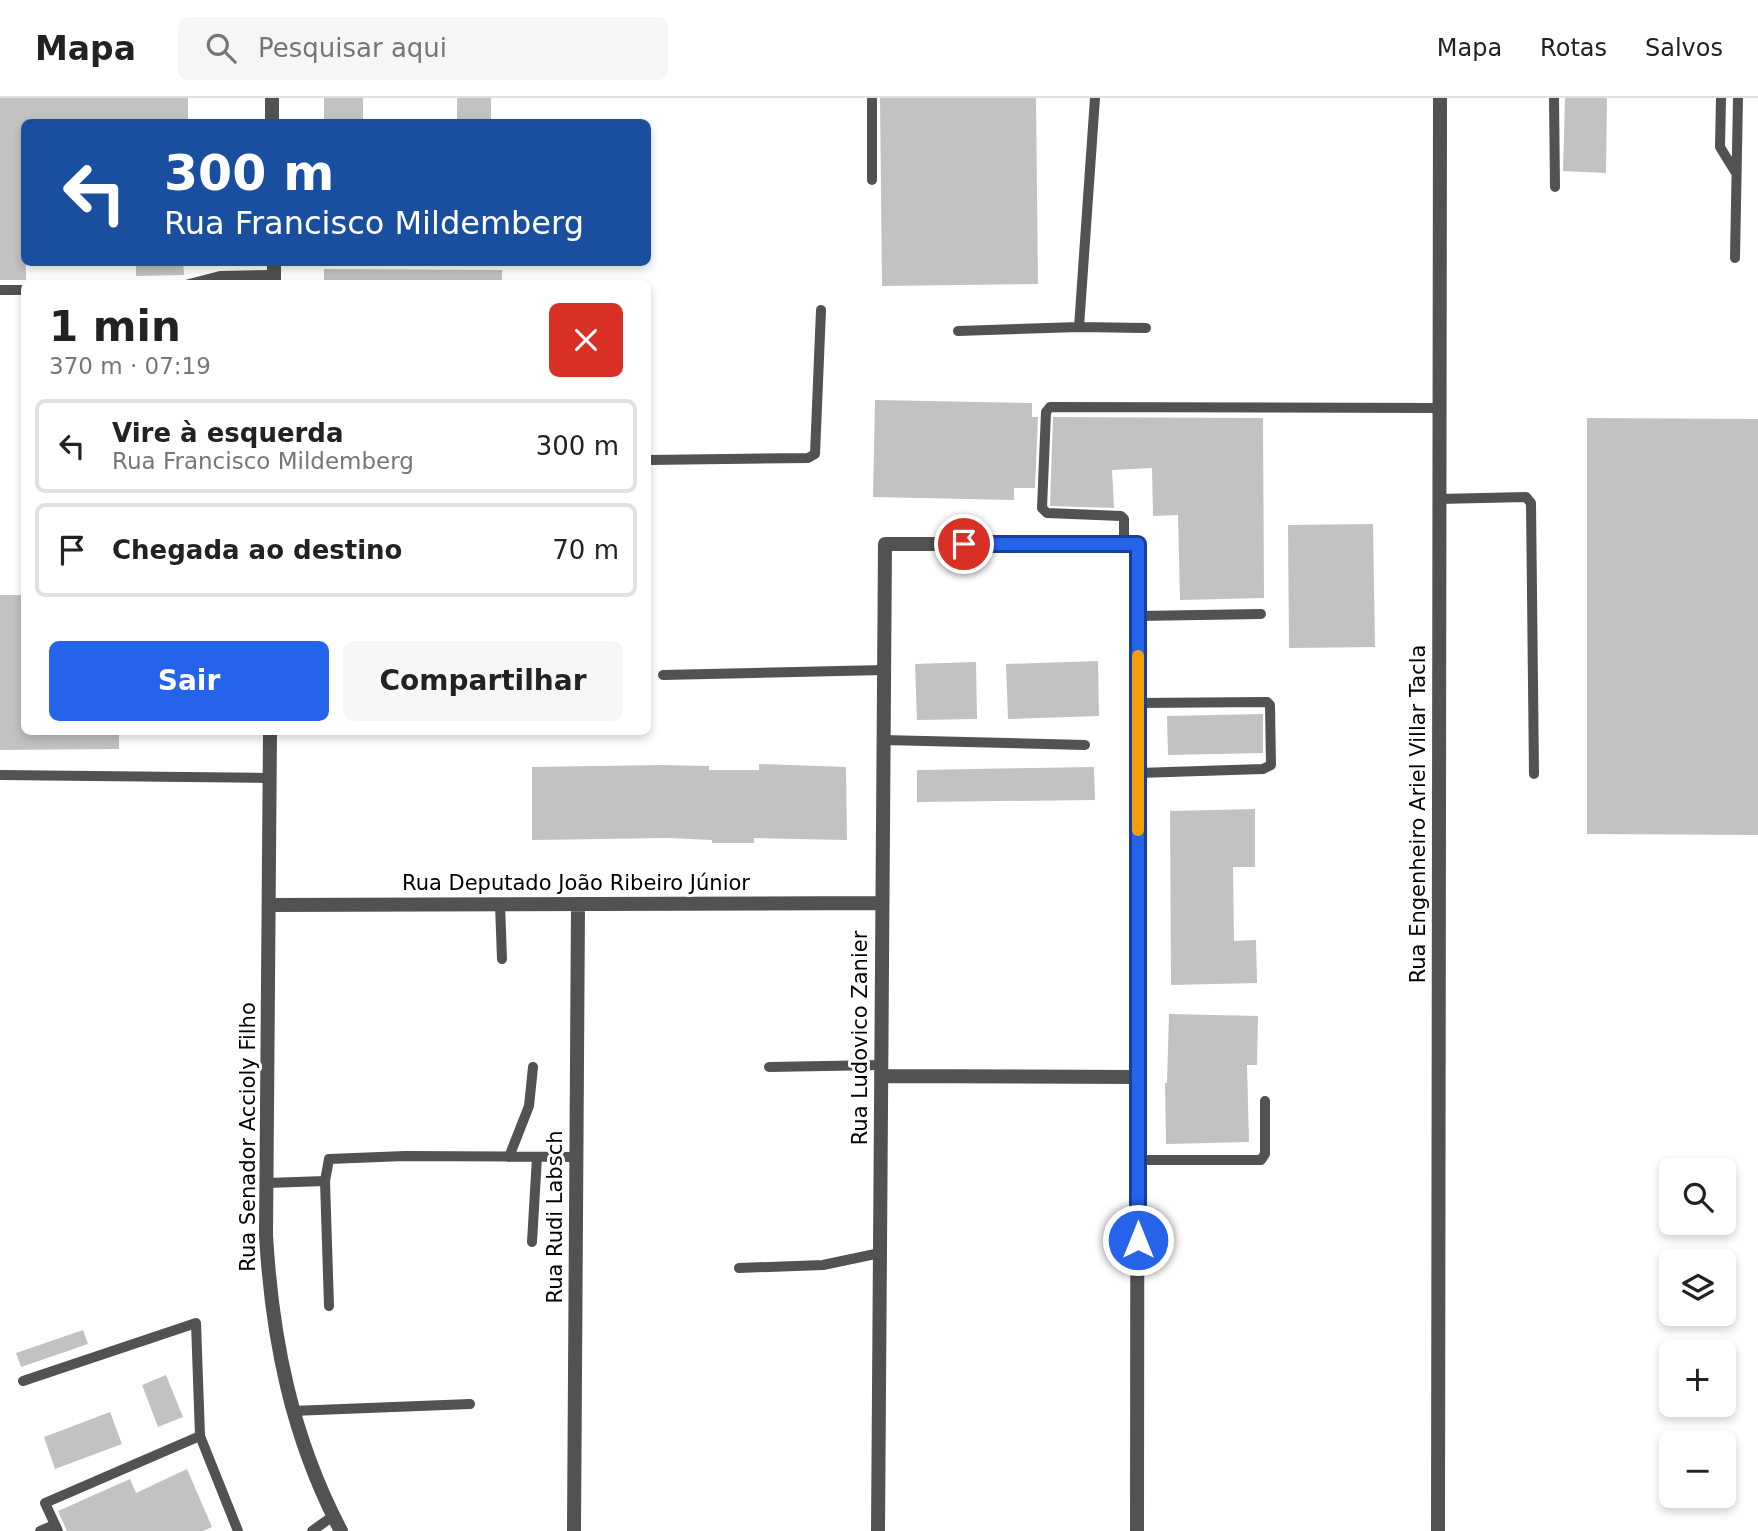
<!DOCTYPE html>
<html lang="pt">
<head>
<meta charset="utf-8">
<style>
  body { margin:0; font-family:"DejaVu Sans",sans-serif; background:#f6f6f6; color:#222; height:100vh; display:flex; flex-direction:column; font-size:26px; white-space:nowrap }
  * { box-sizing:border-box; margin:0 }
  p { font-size:23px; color:#767676 }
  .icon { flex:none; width:38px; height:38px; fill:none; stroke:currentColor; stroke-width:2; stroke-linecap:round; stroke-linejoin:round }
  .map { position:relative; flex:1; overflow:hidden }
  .sheet { position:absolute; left:21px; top:182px; width:630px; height:455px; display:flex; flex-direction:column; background:#fff; border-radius:10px; box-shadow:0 4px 10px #0003 }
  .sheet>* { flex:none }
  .banner { position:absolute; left:21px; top:21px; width:630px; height:147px; border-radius:10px; box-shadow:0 4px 10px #0003; background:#1a4fa0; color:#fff; overflow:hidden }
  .fabs { position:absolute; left:1659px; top:1060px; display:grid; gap:14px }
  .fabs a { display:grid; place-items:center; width:77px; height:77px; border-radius:10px; background:#fff; box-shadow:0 4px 10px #0003; font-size:35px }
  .pin { position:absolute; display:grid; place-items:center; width:60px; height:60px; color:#fff; margin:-30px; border:4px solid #fff; border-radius:50%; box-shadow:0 2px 7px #0007 }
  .me { position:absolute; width:77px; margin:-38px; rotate:0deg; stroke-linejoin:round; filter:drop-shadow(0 0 5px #0008) }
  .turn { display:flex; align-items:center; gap:24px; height:147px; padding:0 28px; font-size:32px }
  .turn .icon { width:91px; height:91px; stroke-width:2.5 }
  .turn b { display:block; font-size:49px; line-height:60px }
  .round { display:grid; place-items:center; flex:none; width:74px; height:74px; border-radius:10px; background:#f6f6f6 }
  .head { display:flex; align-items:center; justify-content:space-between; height:119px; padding:0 28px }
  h1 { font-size:42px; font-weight:700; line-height:52px }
  .action { display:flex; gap:14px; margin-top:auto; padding:14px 28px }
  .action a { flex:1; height:80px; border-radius:10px; background:#2563eb; color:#fff; font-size:28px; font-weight:700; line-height:80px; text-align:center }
  .action a+a { background:#f6f6f6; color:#222 }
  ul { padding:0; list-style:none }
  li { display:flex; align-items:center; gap:21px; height:94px; margin:0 14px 10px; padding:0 14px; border:4px solid #e0e0e0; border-radius:10px }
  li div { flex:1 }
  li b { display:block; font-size:26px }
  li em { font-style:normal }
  header { display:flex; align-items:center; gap:42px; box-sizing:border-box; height:98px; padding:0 35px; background:#fff; border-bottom:2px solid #e0e0e0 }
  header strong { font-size:33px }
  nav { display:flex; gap:38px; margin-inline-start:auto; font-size:24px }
  .search { width:490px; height:63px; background:#f6f6f6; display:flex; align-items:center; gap:18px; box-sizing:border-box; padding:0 24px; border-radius:10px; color:#767676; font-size:26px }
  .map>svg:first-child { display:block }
  .building { fill:#c2c2c2 }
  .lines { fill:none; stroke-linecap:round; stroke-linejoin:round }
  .lane { stroke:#525252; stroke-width:10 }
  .street { stroke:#525252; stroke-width:14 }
  .route-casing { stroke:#184099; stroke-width:18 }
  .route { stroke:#2563eb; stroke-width:12 }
  .slow { stroke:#f59e0b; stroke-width:12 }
  .labels { text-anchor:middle; stroke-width:6; stroke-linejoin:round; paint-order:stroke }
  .street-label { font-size:21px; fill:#000; stroke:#fff }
</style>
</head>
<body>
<header>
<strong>Mapa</strong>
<div class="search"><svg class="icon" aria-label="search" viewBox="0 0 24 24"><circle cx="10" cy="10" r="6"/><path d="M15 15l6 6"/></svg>Pesquisar aqui</div>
<nav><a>Mapa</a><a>Rotas</a><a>Salvos</a></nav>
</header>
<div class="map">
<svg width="1758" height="1433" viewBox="0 0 1758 1433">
  <rect width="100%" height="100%" fill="#fff"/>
  <path class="building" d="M0,0H188V22H160V24H24L26,182H0Z
    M324,0H363V24H324Z
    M457,0H491V24H457Z
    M880,0H1036L1038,186L882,188Z
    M1565,0H1607L1606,75L1563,73Z
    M136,164H183L184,177L136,178Z
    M324,171L502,172V186H324Z
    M875,302L1032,305V319H1038L1035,390H1014V402L873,399Z
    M1053,319L1263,320L1264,500L1180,502L1178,417L1153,418L1152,370L1112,372L1114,410L1050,408Z
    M1587,320L1758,321V737L1587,736Z
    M1373,426L1375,549L1289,550L1288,427Z
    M0,497H24V634H119V651L0,652Z
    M1098,563L1099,618L1008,621L1006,566Z
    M976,564L977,621L917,622L915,566Z
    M1263,616V655L1168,657L1167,618Z
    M759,666L846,669L847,742L754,740V745H712V742L669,740L532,742V669L662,667L709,668V672H759Z
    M1094,669L1095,702L917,704V672Z
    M1255,711V769H1233L1234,843L1256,842L1257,885L1171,887L1170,713Z
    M1169,916L1258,918L1257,967H1247L1249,1044L1166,1046L1165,985H1167Z
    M83,1232L88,1246L21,1269L16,1255Z
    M166,1277L183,1319L158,1329L142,1287Z
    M110,1314L122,1346L55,1371L44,1339Z
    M187,1371L212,1429L203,1433H67L58,1413L130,1381L136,1395Z"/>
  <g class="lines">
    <path class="lane" d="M1095,0L1079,229L1146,230
      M1554,0L1555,89
      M1721,0L1720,49L1736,75
      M872,82V0
      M1735,160L1738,0
      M189,186L220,178L274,177
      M0,192H24
      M958,233L1079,229
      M648,362L808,360L815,356L821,212
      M1439,401L1526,399L1531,405L1534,676
      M1124,446V421L1121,418L1047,415L1042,410L1046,314L1050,309L1439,310
      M1138,518L1261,516
      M663,577L884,572
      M883,642L1085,647
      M1138,675L1263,671L1271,667L1270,607L1267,604L1138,605
      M0,677L270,680
      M500,806L502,861
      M769,969L881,967
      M509,1059L529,1008L533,969
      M1137,1062H1261L1265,1056V1003
      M325,1083L329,1061L405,1058L577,1059
      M267,1085L325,1083L329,1208
      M532,1144L537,1059
      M739,1170L823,1167L880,1155
      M23,1283L196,1225L200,1338L238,1433
      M292,1313L470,1306
      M40,1433L54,1427
      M58,1433L45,1405L200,1338
      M312,1433L333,1418"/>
    <path class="street" d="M272,0V24
      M274,164V186
      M270,634L266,1137C272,1242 292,1340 341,1433
      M269,807L882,805
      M881,978L1138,979
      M574,1433L578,806
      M878,1433L885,446H1138L1137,1433
      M1438,1433L1440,0"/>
  </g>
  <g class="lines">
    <defs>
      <path id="route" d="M964,446H1138V1142"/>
    </defs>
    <use href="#route" class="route-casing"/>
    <use href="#route" class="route"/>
    <path class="slow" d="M1138,732V558"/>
  </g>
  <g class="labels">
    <g class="street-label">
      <text transform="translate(1418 716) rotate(-90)" y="7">Rua Engenheiro Ariel Villar Tacla</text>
      <text x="576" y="792">Rua Deputado João Ribeiro Júnior</text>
      <text transform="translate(860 940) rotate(-90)" y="7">Rua Ludovico Zanier</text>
      <text transform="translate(248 1039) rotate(-90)" y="7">Rua Senador Accioly Filho</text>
      <text transform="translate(555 1119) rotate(-90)" y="7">Rua Rudi Labsch</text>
    </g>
  </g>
</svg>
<div class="fabs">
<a><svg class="icon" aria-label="search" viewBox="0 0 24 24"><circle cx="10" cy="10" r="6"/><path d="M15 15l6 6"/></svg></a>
<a><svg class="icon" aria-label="layers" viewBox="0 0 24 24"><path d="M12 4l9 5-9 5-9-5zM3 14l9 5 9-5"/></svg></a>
<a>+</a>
<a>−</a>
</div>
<div class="pin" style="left:964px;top:446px;background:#d93025"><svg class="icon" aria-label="arrive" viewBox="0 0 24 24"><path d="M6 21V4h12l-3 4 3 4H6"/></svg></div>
<svg class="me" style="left:1138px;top:1142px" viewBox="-20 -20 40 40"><circle r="17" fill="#2563eb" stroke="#fff" stroke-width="3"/><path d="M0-11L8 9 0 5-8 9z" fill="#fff"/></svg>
<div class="banner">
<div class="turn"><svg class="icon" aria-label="left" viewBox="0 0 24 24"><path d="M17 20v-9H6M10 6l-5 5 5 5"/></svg><div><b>300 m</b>Rua Francisco Mildemberg</div></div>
</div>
<section class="sheet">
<div class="head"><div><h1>1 min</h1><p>370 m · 07:19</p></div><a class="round" style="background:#d93025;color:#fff"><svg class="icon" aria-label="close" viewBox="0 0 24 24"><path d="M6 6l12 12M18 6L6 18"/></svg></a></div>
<ul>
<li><svg class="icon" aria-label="left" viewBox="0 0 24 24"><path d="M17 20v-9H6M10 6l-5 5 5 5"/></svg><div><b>Vire à esquerda</b><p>Rua Francisco Mildemberg</p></div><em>300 m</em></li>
<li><svg class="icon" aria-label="arrive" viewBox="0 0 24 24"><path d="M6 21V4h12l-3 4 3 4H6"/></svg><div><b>Chegada ao destino</b></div><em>70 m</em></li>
</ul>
<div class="action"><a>Sair</a><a>Compartilhar</a></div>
</section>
</div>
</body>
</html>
